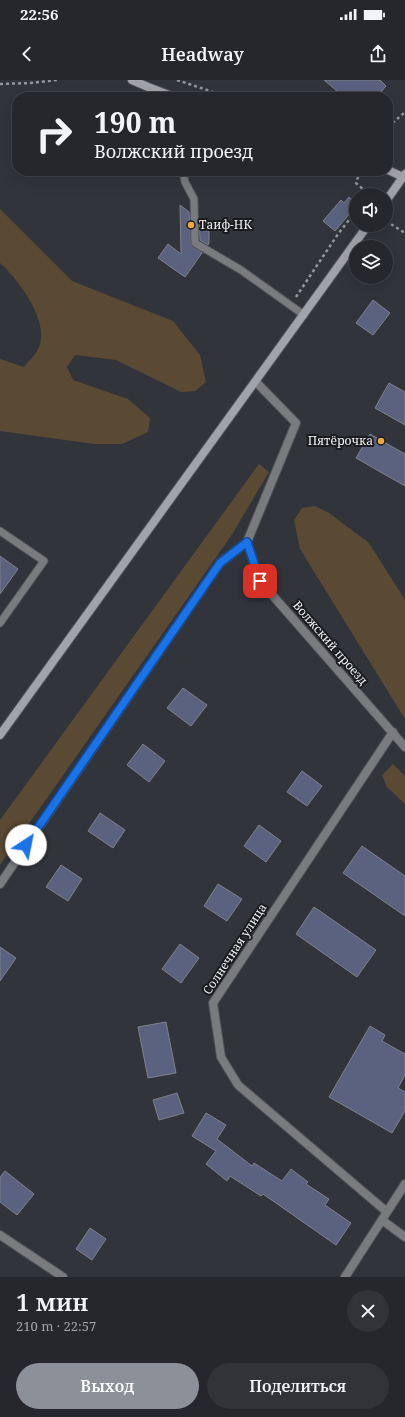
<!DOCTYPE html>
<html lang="ru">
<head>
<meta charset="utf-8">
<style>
  body { margin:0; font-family:"Noto Serif",serif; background:#313338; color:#f1f3f6; height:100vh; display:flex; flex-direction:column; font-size:15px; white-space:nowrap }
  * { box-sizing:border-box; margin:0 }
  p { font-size:13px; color:#a3a5a9 }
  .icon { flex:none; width:22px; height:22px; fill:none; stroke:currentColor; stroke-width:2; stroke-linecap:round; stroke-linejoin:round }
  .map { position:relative; height:1197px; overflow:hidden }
  .sheet { display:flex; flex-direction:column; background:#25272c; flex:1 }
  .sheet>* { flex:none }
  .hud { position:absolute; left:12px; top:12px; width:381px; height:84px; border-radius:16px; box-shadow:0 4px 16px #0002,0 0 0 1px #424448; background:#25272c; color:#f1f3f6; overflow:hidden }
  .buttons { position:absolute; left:349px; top:108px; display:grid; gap:8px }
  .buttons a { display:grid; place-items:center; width:44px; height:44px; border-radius:50%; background:#25272c; box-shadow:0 4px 16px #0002,0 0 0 1px #424448; font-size:20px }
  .pin { position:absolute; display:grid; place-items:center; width:34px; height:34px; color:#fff; margin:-17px; border-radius:8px; box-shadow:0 2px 6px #0006 }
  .me { position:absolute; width:44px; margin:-22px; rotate:34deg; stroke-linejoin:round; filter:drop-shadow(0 0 3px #0008) }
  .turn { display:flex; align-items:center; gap:14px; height:84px; padding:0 16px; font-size:18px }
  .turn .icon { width:52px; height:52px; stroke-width:2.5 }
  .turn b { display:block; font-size:28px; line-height:34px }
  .round { display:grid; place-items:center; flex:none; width:42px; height:42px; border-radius:21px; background:#313338 }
  .overview { display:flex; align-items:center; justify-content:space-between; height:68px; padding:0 16px }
  h1 { font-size:24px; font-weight:600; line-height:30px }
  .button { display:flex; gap:8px; margin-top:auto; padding:8px 16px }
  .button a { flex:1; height:46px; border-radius:24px; background:#8c9099; color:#fff; font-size:16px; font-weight:600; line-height:46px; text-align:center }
  .button a+a { background:#313338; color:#f1f3f6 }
  .status { display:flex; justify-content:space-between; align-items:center; height:28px; padding:0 20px; background:#25272c; direction:ltr }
  .status svg { height:11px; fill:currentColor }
  header { display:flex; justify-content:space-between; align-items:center; height:52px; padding:0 16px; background:#25272c; font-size:18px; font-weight:600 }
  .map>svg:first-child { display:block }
  .green { fill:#5b4a33 }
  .building { fill:#5b627f; stroke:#7f828b }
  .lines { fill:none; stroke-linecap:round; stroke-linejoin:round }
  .lane-casing { stroke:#505259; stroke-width:9 }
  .street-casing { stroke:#505259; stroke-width:10 }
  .secondary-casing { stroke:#505259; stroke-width:10 }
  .path { stroke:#95979d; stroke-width:2.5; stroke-dasharray:3 3; stroke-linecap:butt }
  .lane { stroke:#7a7b7f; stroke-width:7 }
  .street { stroke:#7a7b7f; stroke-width:8 }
  .secondary { stroke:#a1a3a9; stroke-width:8 }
  .route-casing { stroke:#114b97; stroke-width:10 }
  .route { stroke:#1a73e8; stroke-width:7 }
  .poi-dot { fill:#eea83c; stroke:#1a1b1f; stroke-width:1.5 }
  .labels { text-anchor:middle; stroke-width:4; stroke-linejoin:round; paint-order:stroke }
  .poi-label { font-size:12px; fill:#f1f2f7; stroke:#1a1b1f; text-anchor:start }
  .street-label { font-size:12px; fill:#f1f2f7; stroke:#1a1b1f }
</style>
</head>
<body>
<div class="status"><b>22:56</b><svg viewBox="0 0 49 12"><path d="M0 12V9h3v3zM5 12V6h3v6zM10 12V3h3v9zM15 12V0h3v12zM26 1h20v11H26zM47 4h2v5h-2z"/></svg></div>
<header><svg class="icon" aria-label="back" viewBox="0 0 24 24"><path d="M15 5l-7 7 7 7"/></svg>Headway<svg class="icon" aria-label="share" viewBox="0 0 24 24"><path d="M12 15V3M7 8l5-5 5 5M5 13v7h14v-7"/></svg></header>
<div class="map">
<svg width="405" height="1197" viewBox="0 0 405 1197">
  <rect width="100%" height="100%" fill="#31343b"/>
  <path class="green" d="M0,129L72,201L173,241L200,275L206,302L195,311L181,312L116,280L75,275L67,287L73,300L128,319L150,338L148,352L122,364H94L0,351V279L24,287C28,281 37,274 39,267C50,241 18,199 0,183Z
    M259,384L269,392L231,456L0,785V740Z
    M315,426L329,433L369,463L405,520V639L300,469L294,440L302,428Z
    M393,684L405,696V724L387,707L382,695Z"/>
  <path class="building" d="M324,0H380L386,6L377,17H344Z
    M349,117L356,123V126L335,151L323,141L341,120L344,123Z
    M180,125L189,132L191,165L202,173L185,197L158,178L168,164L181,174Z
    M199,140L209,147V163L208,165L200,160Z
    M373,220L390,233L373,255L356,243Z
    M389,303L405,312V345L375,328Z
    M370,354L405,374V406L356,378Z
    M0,476L18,489L0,514Z
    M183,608L207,625L191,646L167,628Z
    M143,664L165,681L149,702L127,685Z
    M302,691L322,706L307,726L287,712Z
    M100,733L125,750L113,768L88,751Z
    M259,745L281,761L266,782L244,766Z
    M362,766L405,796V836L343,793Z
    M61,785L82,799L68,821L46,807Z
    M218,804L242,819L227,841L204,826Z
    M314,827L376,870L357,897L296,854Z
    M180,864L199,878L181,903L162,889Z
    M0,867L16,878L0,901Z
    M166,942L176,993L148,998L138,947Z
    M370,946L385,955L382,961L405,974V995L398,1008L405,1012V1031L392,1053L329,1017Z
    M177,1013L184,1033L159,1040L153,1020Z
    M206,1033L226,1045L217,1059L252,1086L254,1083L282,1101L291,1089L308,1102L306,1104L329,1119L325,1125L351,1143L336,1165L263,1114L261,1116L230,1096L227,1101L206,1084L216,1071L192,1056Z
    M5,1091L34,1114L17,1135L0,1122V1097Z
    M90,1148L106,1159L92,1180L76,1169Z"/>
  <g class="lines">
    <defs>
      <path id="lane" d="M183,91L185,102L194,119L195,163L241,190L304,235
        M0,451L44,481L0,543"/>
      <path id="street" d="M256,302L296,343L247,462L260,501L405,667
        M0,804L220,483L247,462
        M387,1132L238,1005L221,977L213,923L393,652
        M382,1140L405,1157
        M0,1155L63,1197
        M345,1197L405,1104"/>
      <path id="secondary" d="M132,0L148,7L174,17
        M388,90L403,97
        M386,121L405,94
        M0,655L368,145"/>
    </defs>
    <use href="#lane" class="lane-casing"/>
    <use href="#street" class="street-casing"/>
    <use href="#secondary" class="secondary-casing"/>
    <path class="path" d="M177,0L228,17
      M0,4L31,3L57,0
      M388,47L405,32
      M360,91L356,103L365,111V115
      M386,141L405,153
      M296,217L338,154L356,131"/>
    <use href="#lane" class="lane"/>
    <use href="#street" class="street"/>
    <use href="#secondary" class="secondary"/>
  </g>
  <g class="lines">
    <defs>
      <path id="route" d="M26,765L220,483L247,462L260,501"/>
    </defs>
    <use href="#route" class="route-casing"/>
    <use href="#route" class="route"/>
  </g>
  <g class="poi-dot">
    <circle cx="191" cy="145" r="4"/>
    <circle cx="381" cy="361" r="4"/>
  </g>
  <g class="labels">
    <g class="poi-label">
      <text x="199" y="149">Таиф-НК</text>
      <text x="373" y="365" text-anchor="end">Пятёрочка</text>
    </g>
    <g class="street-label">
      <text transform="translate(330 563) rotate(49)" y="4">Волжский проезд</text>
      <text transform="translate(235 869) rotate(-57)" y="4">Солнечная улица</text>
    </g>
  </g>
</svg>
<div class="buttons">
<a><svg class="icon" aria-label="sound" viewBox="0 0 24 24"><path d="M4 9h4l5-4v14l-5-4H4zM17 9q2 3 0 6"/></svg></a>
<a><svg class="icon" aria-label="layers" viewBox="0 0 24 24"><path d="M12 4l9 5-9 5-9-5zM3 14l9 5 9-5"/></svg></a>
</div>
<div class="pin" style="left:260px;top:501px;background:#d93025"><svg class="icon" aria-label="arrive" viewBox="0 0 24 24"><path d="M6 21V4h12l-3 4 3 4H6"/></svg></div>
<svg class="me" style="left:26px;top:765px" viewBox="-20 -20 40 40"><circle r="19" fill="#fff"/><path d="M0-13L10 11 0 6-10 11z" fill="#1a73e8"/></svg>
<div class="hud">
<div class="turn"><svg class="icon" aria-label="right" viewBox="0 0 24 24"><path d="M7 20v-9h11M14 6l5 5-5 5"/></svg><div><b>190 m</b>Волжский проезд</div></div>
</div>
</div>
<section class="sheet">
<div class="overview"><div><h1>1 мин</h1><p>210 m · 22:57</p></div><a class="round"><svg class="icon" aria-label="close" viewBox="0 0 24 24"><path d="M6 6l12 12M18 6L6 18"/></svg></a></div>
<div class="button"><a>Выход</a><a>Поделиться</a></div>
</section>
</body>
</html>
